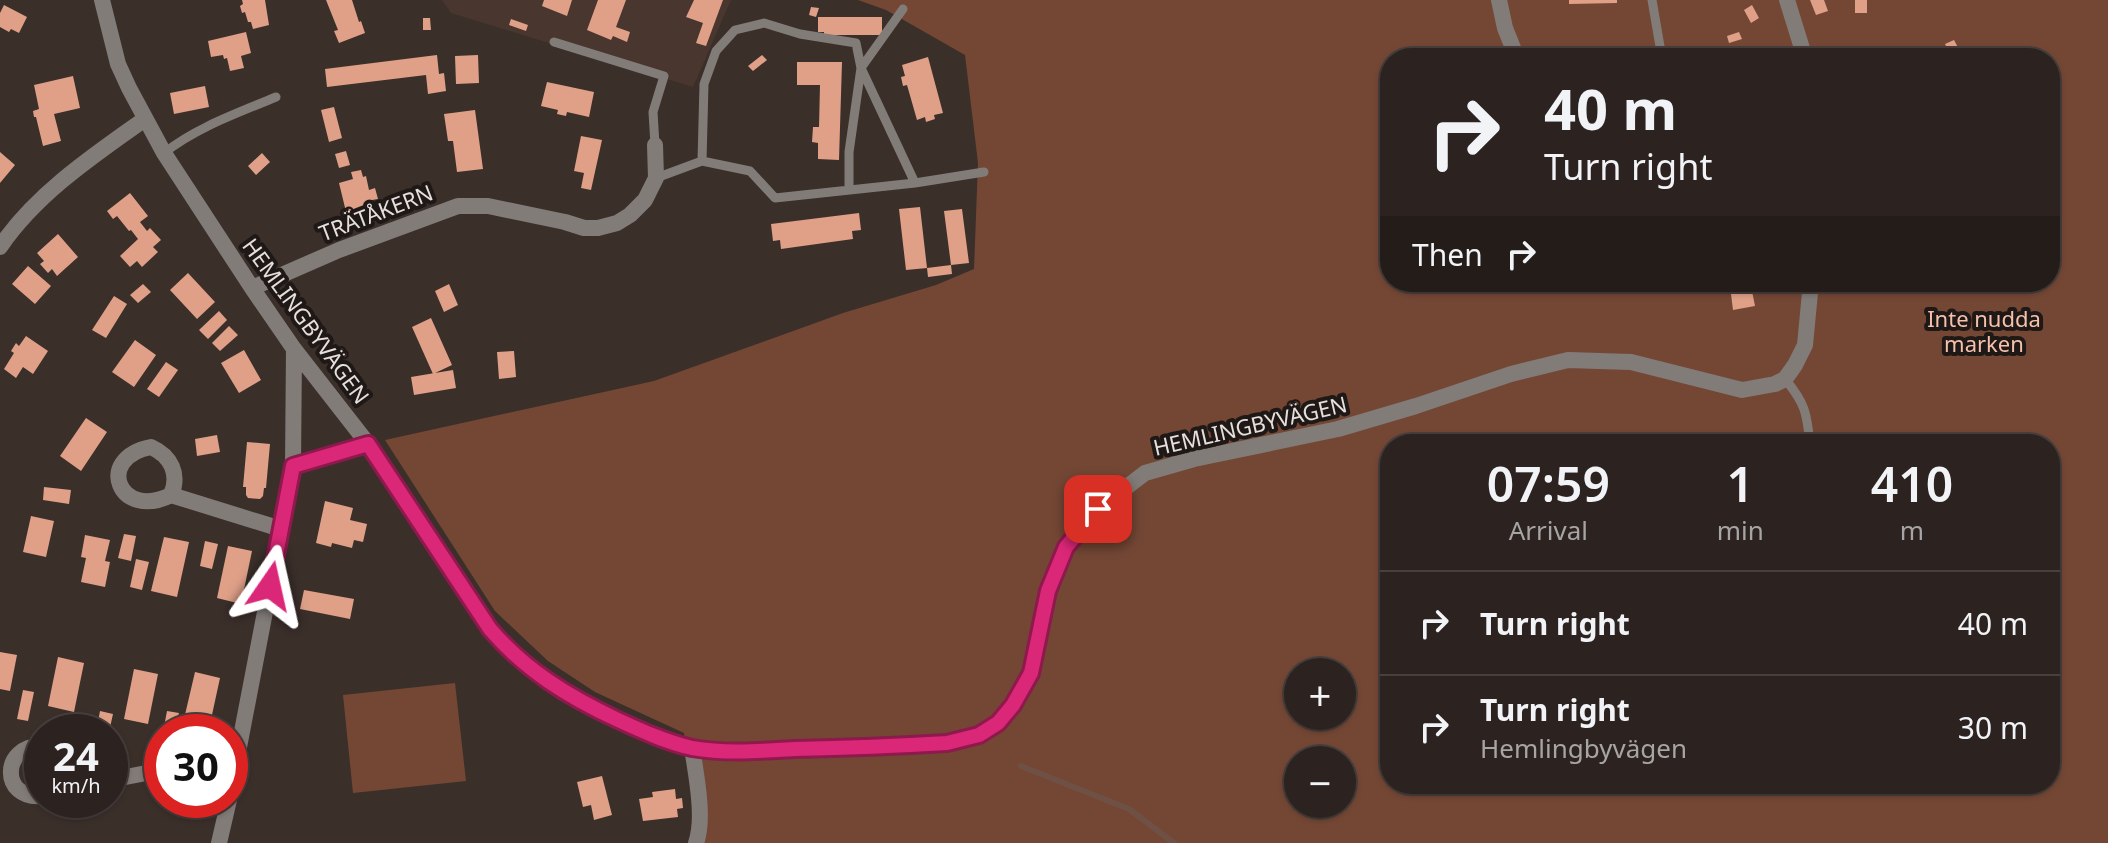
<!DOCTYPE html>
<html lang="en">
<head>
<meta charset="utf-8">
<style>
  body { margin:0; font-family:"Noto Sans",sans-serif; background:#342b29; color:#f1f3f6; height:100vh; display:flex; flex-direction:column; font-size:30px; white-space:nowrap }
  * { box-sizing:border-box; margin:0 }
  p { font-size:26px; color:#a6a4a5 }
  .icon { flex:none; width:44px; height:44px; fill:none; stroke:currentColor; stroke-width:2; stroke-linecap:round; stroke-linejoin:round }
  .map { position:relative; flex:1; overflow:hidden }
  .drawer { position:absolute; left:1380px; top:434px; width:680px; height:360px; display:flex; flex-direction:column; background:#2c2320; border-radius:32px; box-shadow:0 2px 6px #0004,0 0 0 2px #48403e }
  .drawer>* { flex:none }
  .top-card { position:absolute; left:1380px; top:48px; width:680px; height:244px; border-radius:32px; box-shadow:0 2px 6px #0004,0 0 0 2px #48403e; background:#2c2320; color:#f1f3f6; overflow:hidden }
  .controls { position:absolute; left:1284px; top:658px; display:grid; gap:16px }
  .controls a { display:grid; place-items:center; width:72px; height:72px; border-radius:50%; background:#2c2320; box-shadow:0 2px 6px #0004,0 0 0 2px #48403e; font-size:40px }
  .speed { position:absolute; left:24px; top:714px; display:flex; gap:16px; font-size:40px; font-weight:700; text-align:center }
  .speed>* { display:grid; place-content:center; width:104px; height:104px; border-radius:50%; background:#2c2320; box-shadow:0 2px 6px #0004,0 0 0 2px #48403e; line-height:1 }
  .speed small { font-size:20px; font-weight:400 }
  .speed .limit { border:12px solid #d22; background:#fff; color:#111 }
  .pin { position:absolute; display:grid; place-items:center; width:68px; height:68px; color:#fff; margin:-34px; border-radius:16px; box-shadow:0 4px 12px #0006 }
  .me { position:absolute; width:88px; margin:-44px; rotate:11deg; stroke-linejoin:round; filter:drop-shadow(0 0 6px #0008) }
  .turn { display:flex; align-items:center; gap:28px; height:168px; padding:0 32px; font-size:36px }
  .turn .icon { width:104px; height:104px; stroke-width:2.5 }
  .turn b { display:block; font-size:56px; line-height:68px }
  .then { display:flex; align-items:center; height:76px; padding:0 32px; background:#0003; gap:16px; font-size:30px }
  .eta { display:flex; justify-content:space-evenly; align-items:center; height:136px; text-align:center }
  .eta b { font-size:48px; font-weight:600; line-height:56px }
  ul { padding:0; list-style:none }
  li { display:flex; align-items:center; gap:24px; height:104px; padding:0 32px; border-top:2px solid #48403e }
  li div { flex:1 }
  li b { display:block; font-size:30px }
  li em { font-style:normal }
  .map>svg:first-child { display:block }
  .built { fill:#49362f }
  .green { fill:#744735; fill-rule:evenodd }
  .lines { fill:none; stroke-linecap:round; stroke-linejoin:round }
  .stream { stroke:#6e5044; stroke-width:6 }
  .building { fill:#e0a088 }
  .service { stroke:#827c79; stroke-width:9 }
  .minor { stroke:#827c79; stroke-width:16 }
  .route-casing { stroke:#8e194d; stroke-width:20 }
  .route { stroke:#db2777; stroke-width:14 }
  .labels { text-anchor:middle; stroke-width:8; stroke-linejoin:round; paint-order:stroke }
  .street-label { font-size:22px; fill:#e7dfdc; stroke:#1e1816 }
  .park-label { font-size:22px; fill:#f6c0ab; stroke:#1e1816 }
</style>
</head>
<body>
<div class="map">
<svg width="2108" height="843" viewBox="0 0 2108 843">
  <rect width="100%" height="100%" fill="#3b2f2a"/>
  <path class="built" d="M442,0H731L693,87L451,13Z"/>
  <path class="green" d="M858,0H2108V843H689L695,801L684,733L595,692L548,661L495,611L385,440L654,381L843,313L936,285L974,269L978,163L965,55L886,10ZM1390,58H2050V282H1390ZM1390,444H2050V784H1390ZM1298,672H1342V716H1298ZM1298,760H1342V804H1298Z
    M455,683L466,781L353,793L343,695Z"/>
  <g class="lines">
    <path class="stream" d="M1021,766L1129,809L1174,843"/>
  </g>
  <path class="building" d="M242,0H265L269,25L253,29L251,22H248L245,12L242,13L240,6L243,4Z
    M326,0H352L359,22L361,21L365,33L339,43L334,31L338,30Z
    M544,0H572L567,16L542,6Z
    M598,0H626L616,27L630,32L627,42L613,36L611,40L587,30Z
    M694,0H723L706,46L696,43L703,23L686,17Z
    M1569,0H1617V3L1569,4Z
    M1810,0H1824L1828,11L1816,15Z
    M1855,0H1867V13H1855Z
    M4,5L27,17L19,33L11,29L9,32L0,27V13Z
    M1752,5L1759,18L1751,23L1744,10Z
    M811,7L819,8L816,17L809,15Z
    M818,17H882V35H824V32H818Z
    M423,18H430L431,30H423Z
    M511,19L528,25L526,31L509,25Z
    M246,32L251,53L241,56L244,68L230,71L227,58L224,59L223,55L211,57L208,41Z
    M1739,32L1742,39L1729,43L1727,36Z
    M1954,40L1962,55L1956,58H1952L1945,44Z
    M437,55L439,74L444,73L446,91L428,94L426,75L327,87L325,69Z
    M478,55L479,83L456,84L455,56Z
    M762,55L767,60L753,71L748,66Z
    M928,57L943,113L934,115L935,119L926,122L925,117L917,120L907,85L903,86L901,77L905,76L902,65Z
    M797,62H842L839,160L818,159V143L812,142L813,127H819L820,85H797Z
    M73,76L80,108L54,114L61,141L43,146L36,117H34L33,111L39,109L34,85Z
    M547,82L594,92L589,117L567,112L566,116L557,114L558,110L541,106Z
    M205,86L209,107L174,114L170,93Z
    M334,107L342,138L329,142L321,110Z
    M475,110L483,169L457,172L453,141H448L444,114Z
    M581,136L602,140L591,190L581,188L584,173L574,171Z
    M346,151L350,165L339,168L335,154Z
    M0,152L15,165L0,183Z
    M262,153L270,162L256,175L248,166Z
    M361,170L363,177L366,176L369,190L375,188L378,199L372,200L376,217L349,224L339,183L353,179L351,172Z
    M130,193L148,216L140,222L147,231L150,228L161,240L153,247L158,252L142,267L137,261L130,267L120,256L138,239L131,230L129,231L117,216L113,219L107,211Z
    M920,207L927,268L906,270L899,209Z
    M962,209L969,263L951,265L944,211Z
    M859,213L861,230L852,231L853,239L781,249L780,240L773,241L771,224Z
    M58,234L78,257L57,276L52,269L48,273L40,264L44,261L37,253Z
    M951,265L952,274L928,277L927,268Z
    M28,266L51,286L35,304L12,284Z
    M188,273L215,302L197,319L170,290Z
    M143,284L151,292L138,303L130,295Z
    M449,284L458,305L444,312L435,291Z
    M1752,291L1755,306L1733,310L1731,294Z
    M114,296L127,304L106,338L92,330Z
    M219,311L227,320L208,339L199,330Z
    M431,318L452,365L433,374L412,327Z
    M229,326L238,335L220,351L212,343Z
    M26,336L48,351L33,374L23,367L16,378L4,369L14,353L11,351L16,343L19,346Z
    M135,340L156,355L134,387L112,372Z
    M244,350L261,380L239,393L221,363Z
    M514,351L516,377L499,379L497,352Z
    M166,362L178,370L159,397L147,389Z
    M453,370L456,388L414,395L411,377Z
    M86,418L107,432L81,471L60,456Z
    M217,435L220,452L197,456L195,439Z
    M247,442L270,444L266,488H264L263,496L260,499L248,498L246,495V487H243Z
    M44,487L71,490L69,504L43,500Z
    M325,501L353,508L350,520L367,524L363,542L354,540L352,548L332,543L331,547L316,543Z
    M31,516L54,521L46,557L23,552Z
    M124,534L136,536L131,561L118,558Z
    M85,535L110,540L105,561L110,562L105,587L81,582L86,558L81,557Z
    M164,537L189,542L177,597L151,591Z
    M205,541L218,544L212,569L200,566Z
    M228,546L252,551L241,604L217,598Z
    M136,559L149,562L142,590L130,587Z
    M304,590L354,599L350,619L300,609Z
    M0,652L17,655L10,691L0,689Z
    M58,657L84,663L74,712L48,706Z
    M134,669L158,674L148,724L124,719Z
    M195,672L220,678L210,724L184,719Z
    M23,690L34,692L28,721L17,719Z
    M100,711L113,714L109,732H96Z
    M167,711L179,713L175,732H163Z
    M602,776L612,815L594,820L591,805L583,807L577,782Z
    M675,789L676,799L682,798L683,808L677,809L678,817L643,821L639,799L653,797L652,792Z"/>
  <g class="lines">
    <path class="service" d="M1652,0L1662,58
      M554,42L664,76L653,112L655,145
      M164,153C197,127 238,113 276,97
      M656,178L702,161L704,84L716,51L735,30L764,23L800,34L856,43L861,68L915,183L775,198L750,171L702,161
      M915,183L984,172
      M849,190V152L861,68L903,9
      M1785,379C1805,403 1807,413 1810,444"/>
    <path class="minor" d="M102,0L118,64L129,88L164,153L252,288L294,349L368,444L490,629L505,646L562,692L647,734L692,748L742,752L862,748L947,743L979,735L998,723L1013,705L1031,673L1048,591L1066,547L1098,509L1145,473L1194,459L1338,429L1416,406L1511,374L1568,360L1631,362L1742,390L1775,384L1785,379L1795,365L1805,345L1811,282
      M1499,0L1505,28L1517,58
      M1787,0L1805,58
      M0,247C36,194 94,155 145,119
      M252,288L339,250L458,206H488L565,222L584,228H598L617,223L630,215L645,200L656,178L655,145
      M293,466L368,444
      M171,495C180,474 171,456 151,447C94,458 119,521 171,495L281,529
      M42,746C1,745 0,800 42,796
      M692,748C696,774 705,819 696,843
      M110,780L162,770
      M230,794L293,466L294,349
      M219,843L229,800"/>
  </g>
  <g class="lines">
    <defs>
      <path id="route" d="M270,586L293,466L368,444L490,629C526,671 569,697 618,720C642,731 666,742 692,748C726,754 761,751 795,749C846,748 897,746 947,743L979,735L998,723L1013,705L1031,673L1048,591L1066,547L1098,509"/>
    </defs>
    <use href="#route" class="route-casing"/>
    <use href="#route" class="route"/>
  </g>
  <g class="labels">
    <g class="street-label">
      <text transform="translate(376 213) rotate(-21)" y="8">TRÄTÅKERN</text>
      <text transform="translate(306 321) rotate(54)" y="8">HEMLINGBYVÄGEN</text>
      <text transform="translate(1250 426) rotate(-13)" y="8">HEMLINGBYVÄGEN</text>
    </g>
    <g class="park-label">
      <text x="1984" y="327">Inte nudda<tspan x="1984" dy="25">marken</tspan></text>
    </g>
  </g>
</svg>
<div class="controls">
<a>+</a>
<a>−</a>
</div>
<div class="speed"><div>24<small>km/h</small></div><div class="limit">30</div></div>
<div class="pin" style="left:1098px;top:509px;background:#d93025"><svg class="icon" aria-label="arrive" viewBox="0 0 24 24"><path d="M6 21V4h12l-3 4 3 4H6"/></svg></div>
<svg class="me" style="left:270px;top:586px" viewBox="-20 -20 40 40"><path d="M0-17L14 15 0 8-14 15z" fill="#db2777" stroke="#fff" stroke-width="4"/></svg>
<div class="top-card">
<div class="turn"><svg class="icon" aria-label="right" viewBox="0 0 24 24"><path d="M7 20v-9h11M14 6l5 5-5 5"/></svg><div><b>40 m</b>Turn right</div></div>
<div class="then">Then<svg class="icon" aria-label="right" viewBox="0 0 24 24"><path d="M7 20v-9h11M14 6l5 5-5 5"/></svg></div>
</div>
<section class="drawer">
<div class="eta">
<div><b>07:59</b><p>Arrival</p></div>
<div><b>1</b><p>min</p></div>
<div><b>410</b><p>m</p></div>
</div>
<ul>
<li><svg class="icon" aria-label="right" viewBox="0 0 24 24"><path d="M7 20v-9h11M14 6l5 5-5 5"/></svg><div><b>Turn right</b></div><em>40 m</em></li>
<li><svg class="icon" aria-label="right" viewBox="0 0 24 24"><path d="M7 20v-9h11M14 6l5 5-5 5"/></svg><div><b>Turn right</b><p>Hemlingbyvägen</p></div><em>30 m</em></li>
</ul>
</section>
</div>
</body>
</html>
